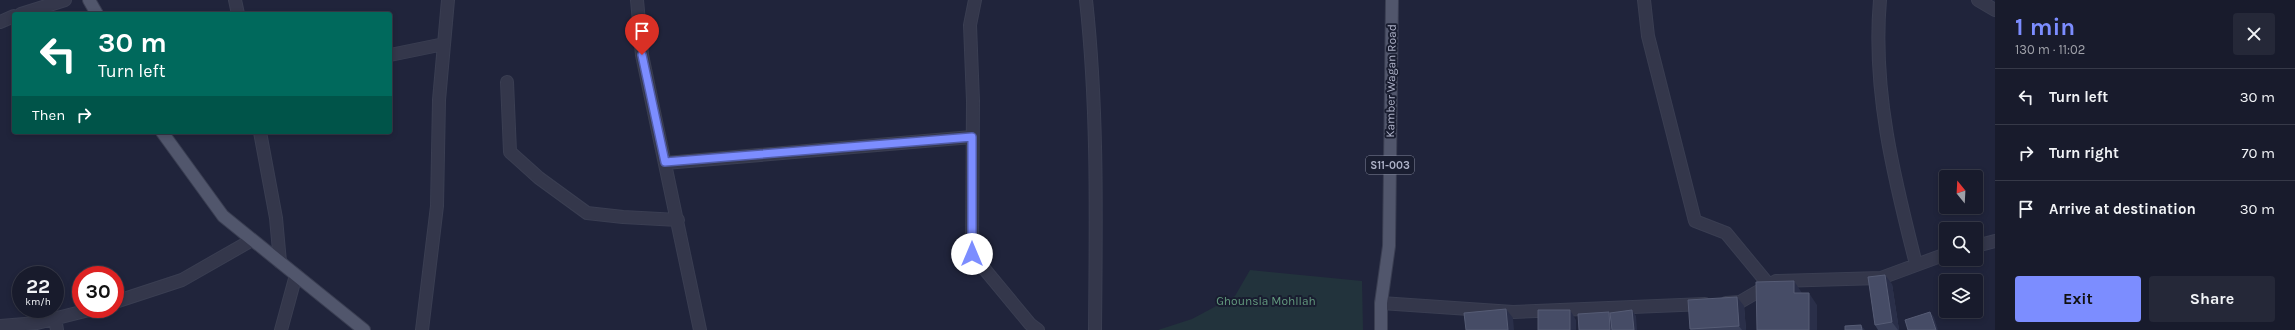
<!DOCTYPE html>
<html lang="en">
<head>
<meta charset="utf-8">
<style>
  body { margin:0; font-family:Karla,sans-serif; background:#252838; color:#f1f3f6; height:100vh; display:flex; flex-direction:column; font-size:15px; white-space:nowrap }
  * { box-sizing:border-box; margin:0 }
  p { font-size:13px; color:#9fa1a9 }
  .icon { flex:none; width:22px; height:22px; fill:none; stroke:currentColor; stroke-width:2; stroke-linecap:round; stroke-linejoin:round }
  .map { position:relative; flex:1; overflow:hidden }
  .sheet { display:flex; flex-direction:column; background:#181b2c; width:300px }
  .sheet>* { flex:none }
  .top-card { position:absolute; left:12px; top:12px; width:380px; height:122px; border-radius:4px; box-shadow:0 2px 6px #0003,0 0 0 1px #363948; background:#00695c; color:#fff; overflow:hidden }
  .needle { width:26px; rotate:342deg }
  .tools { position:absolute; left:1939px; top:170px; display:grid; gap:8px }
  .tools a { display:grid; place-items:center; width:44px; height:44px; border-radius:4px; background:#181b2c; box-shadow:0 2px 6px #0003,0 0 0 1px #363948; font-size:20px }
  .speed { position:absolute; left:12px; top:266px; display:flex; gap:8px; font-size:20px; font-weight:700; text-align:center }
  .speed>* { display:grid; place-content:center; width:52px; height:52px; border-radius:50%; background:#181b2c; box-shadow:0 2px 6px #0003,0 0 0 1px #363948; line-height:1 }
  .speed small { font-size:10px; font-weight:400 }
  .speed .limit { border:6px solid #d22; background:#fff; color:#111 }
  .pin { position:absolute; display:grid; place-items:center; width:34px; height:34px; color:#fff; margin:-41px -17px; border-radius:50% 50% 50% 0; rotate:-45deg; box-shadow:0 0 4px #0007 }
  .pin .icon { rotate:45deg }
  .me { position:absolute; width:44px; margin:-22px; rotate:0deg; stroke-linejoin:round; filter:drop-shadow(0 0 3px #0008) }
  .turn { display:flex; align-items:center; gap:14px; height:84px; padding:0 20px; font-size:18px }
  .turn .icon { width:52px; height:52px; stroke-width:2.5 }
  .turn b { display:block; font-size:28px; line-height:34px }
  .then { display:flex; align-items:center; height:38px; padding:0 20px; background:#0003; gap:8px; font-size:15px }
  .round { display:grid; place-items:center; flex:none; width:42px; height:42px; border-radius:4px; background:#252838 }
  .headline { display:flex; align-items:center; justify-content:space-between; height:68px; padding:0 20px }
  h1 { font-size:24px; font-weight:700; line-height:30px; color:#7c8dff }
  .button { display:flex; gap:8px; margin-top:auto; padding:8px 20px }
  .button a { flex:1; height:46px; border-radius:4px; background:#7c8dff; color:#111; font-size:16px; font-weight:700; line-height:46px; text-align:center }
  .button a+a { background:#252838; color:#f1f3f6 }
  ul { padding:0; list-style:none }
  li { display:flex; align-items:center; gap:12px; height:56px; padding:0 20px; border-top:1px solid #363948 }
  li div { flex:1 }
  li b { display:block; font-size:15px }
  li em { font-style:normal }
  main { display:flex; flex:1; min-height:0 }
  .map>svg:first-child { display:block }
  .green { fill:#22333c }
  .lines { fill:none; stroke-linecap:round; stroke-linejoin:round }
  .minor-casing { stroke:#3a3e52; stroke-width:14 }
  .major-casing { stroke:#3a3e52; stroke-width:14 }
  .minor { stroke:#34374b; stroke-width:12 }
  .major { stroke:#51566c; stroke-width:12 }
  .wall { fill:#3a405a }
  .shaded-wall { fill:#2a2f49 }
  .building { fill:#464c66; stroke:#565c75 }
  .route-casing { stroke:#515ca6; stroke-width:10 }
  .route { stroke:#7c8dff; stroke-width:7 }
  .labels { text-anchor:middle; stroke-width:4; stroke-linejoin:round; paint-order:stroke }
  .shield { fill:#191d30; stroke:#81859a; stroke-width:1 }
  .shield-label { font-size:11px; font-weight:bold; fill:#aeb2c8 }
  .street-label { font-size:12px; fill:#aeb2c8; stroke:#191d30 }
  .park-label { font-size:12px; fill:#639a7e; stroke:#191d30 }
</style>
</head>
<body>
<main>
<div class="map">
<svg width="1995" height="330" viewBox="0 0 1995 330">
  <rect width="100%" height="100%" fill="#20243b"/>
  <path class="green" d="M1250,270L1362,281L1363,330H1158L1192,319L1235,296Z"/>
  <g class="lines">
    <defs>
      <path id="minor" d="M235,0L238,14
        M637,0L642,55L700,330
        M975,0L970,25L973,101L972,254L1030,324L1038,330
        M1086,0C1098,109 1096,220 1095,330
        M1644,0L1648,36L1695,221L1726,233L1769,285
        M1880,0C1872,90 1894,178 1916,264
        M1978,0L1995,10
        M21,14L65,0
        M0,22L14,16
        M390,55L444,44
        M507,82L510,152L539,178L587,213L623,217L678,220
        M260,132L276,218L280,262
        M665,163L972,137
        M1976,246L1995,241
        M115,302L182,280L252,240
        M1381,303L1513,312L1705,304
        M1726,303L1740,302L1776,281L1881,278L1946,254
        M55,318L57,330
        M0,326L37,323L93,309
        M281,330L296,275
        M422,330L437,206L439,100L448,0"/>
      <path id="major" d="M89,0L97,14
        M162,132L223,216L364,330
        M1381,330V303L1389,246L1392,0"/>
    </defs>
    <use href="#minor" class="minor-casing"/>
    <use href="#major" class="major-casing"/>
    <use href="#minor" class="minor"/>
    <use href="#major" class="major"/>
  </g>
  <path class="wall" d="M1892,284L1899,330H1878L1875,325Z
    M1744,306L1746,330H1691L1690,329Z"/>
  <path class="shaded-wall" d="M1885,275L1892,284L1899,330H1898L1892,322Z
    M1794,281L1802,293H1794Z
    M1809,293L1817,305V330H1809Z
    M1737,297L1744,306L1746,330H1742L1739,326Z
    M1506,309L1513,318L1514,330H1508Z
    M1570,310L1576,320V330H1570Z
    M1632,310L1636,316L1637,330H1634Z
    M1609,312L1613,318L1614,330H1610Z
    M1930,312L1934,317L1938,330H1936Z
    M1861,325L1865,330H1862Z"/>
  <path class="building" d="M1885,275L1892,322L1875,325L1868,277Z
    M1794,281V293H1809V330H1757L1756,282Z
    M1737,297L1739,326L1690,329L1688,300Z
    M1506,309L1508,330H1466L1464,313Z
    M1538,310H1570V330H1538Z
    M1632,310L1634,330H1612L1610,313Z
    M1609,312L1610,330H1579L1578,314Z
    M1930,312L1936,330H1908L1905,320Z
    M1861,325L1862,330H1845V326Z"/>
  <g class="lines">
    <defs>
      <path id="route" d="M642,55L665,162L972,137V254"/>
    </defs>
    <use href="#route" class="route-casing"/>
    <use href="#route" class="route"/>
  </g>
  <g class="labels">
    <rect class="shield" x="1366" y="156" width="48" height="18" rx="3"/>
    <g class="shield-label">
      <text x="1390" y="169">S11-003</text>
    </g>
    <g class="street-label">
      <text transform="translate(1391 81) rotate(-89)" y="4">Kamber Wagan Road</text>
    </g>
    <g class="park-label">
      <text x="1266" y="305">Ghounsla Mohllah</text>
    </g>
  </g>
</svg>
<div class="tools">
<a><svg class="needle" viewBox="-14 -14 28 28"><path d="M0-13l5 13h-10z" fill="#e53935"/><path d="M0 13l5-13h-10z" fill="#9fa1a9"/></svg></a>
<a><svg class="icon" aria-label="search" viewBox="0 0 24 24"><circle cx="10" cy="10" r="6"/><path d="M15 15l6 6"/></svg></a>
<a><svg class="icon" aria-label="layers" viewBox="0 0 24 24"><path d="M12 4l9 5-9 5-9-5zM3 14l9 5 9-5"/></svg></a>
</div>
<div class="speed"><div>22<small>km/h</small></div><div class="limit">30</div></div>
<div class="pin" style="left:642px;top:55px;background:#d93025"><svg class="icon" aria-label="arrive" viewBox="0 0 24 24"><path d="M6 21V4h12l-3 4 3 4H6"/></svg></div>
<svg class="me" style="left:972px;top:254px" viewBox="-20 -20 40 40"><circle r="19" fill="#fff"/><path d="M0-13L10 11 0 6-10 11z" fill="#7c8dff"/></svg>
<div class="top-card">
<div class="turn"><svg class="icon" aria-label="left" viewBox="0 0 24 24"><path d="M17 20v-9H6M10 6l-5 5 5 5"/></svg><div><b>30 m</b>Turn left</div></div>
<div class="then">Then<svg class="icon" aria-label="right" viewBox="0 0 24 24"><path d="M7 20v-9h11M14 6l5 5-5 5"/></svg></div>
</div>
</div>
<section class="sheet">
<div class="headline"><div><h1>1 min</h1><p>130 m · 11:02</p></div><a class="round"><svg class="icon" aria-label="close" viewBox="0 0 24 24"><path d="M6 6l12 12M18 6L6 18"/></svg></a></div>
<ul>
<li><svg class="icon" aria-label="left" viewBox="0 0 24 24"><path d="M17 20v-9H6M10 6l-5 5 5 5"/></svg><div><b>Turn left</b></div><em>30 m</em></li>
<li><svg class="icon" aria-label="right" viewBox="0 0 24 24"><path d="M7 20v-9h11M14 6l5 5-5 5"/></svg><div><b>Turn right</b></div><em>70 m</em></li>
<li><svg class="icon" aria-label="arrive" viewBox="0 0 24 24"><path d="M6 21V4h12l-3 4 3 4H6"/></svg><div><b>Arrive at destination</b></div><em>30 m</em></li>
</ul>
<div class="button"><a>Exit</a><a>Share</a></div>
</section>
</main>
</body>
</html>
